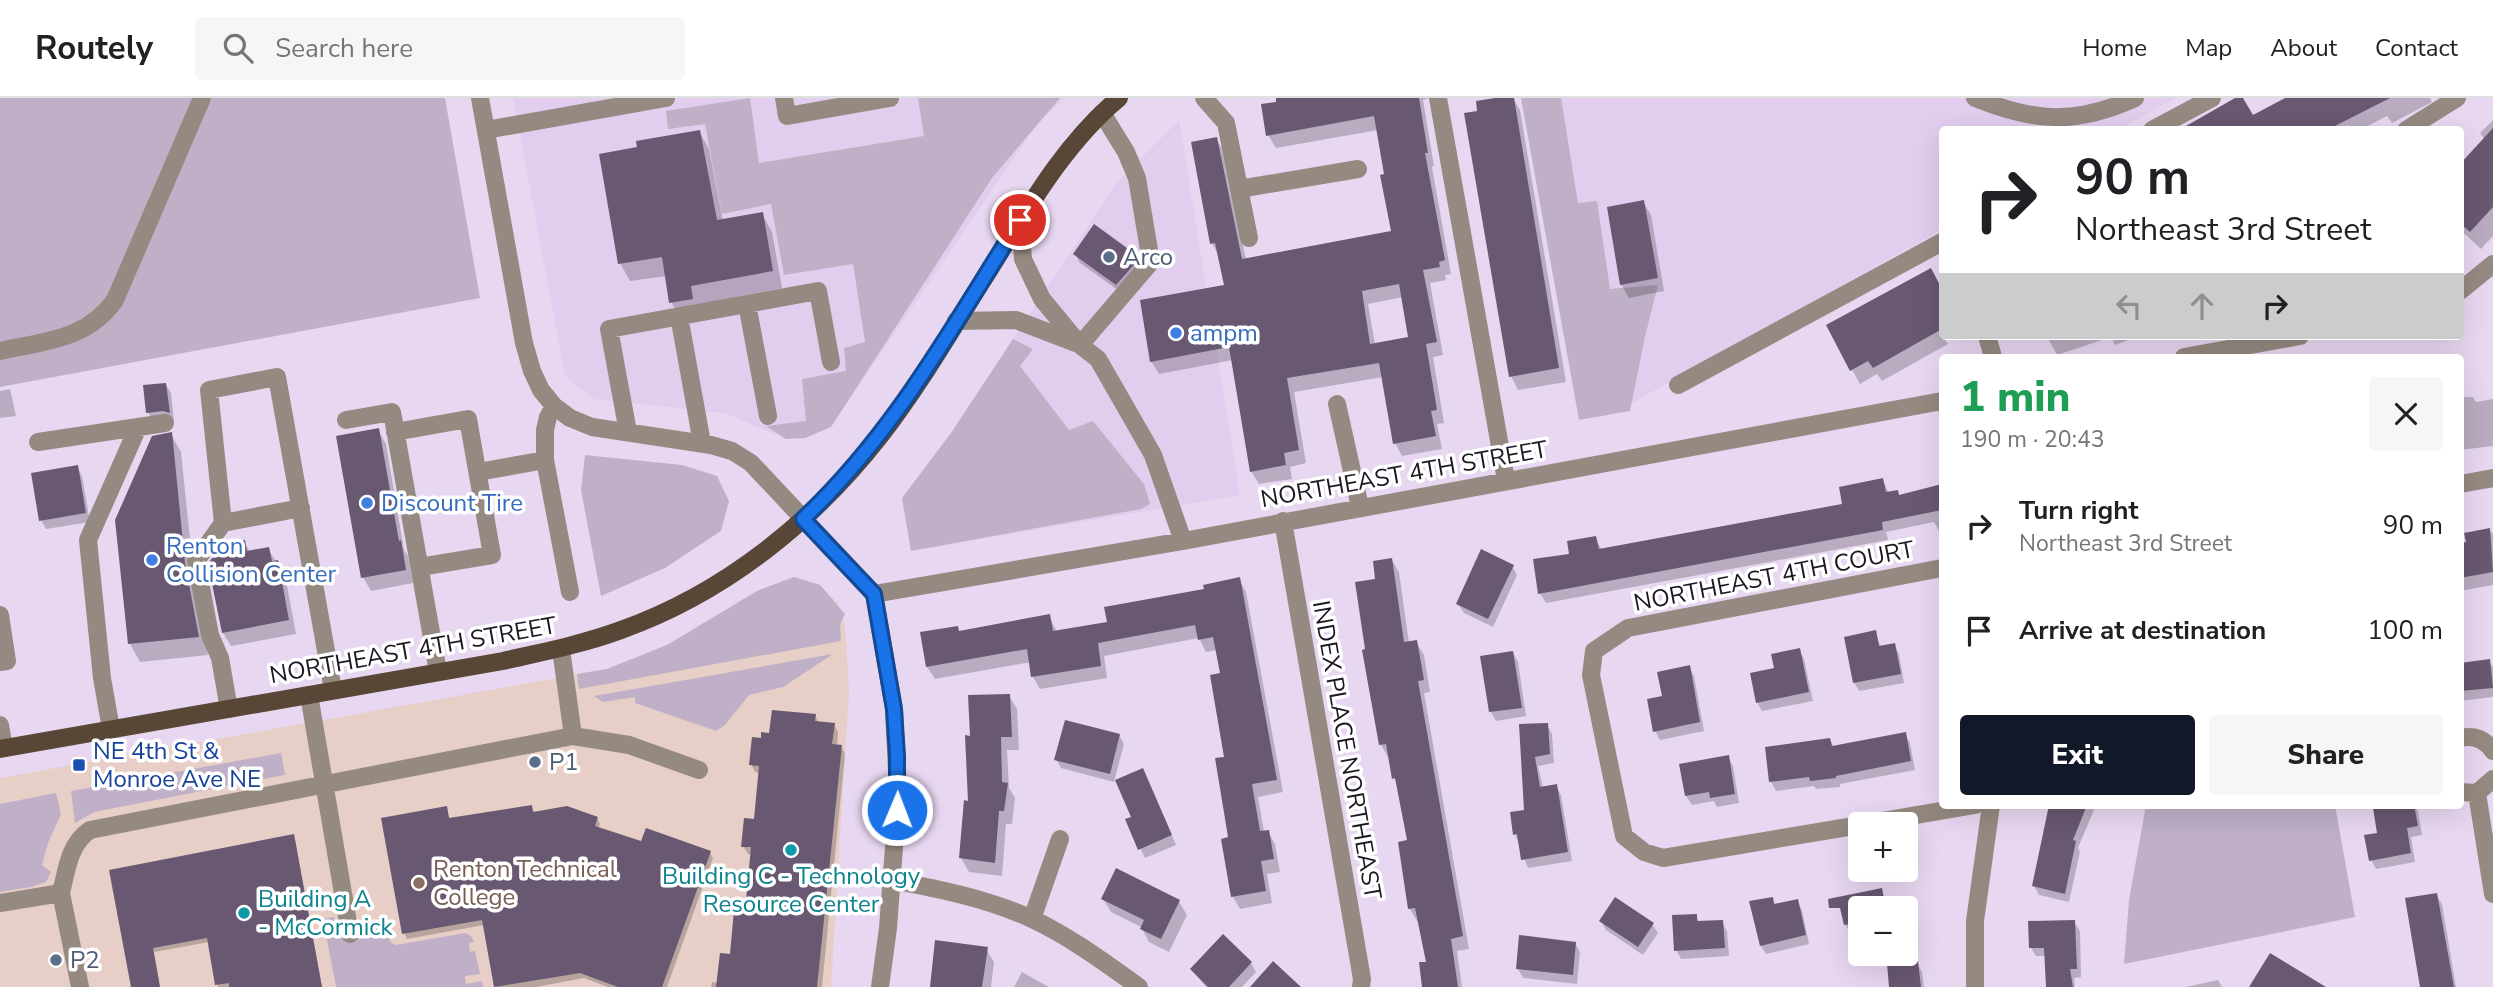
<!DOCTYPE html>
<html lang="en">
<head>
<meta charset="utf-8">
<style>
  body { margin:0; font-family:"Nunito Sans",sans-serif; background:#f6f6f6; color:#202124; height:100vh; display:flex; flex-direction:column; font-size:26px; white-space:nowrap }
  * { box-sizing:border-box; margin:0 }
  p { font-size:23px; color:#757577 }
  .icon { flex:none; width:38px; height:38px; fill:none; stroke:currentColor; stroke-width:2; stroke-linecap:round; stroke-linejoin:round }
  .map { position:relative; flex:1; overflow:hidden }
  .drawer { position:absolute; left:1939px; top:256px; width:525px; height:455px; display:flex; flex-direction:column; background:#fff; border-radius:7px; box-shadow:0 7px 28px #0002 }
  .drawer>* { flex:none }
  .hud { position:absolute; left:1939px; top:28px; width:525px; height:214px; border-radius:7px; box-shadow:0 7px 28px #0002; background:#fff; color:#202124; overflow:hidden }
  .buttons { position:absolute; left:1848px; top:714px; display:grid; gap:14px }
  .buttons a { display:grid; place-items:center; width:70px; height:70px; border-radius:7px; background:#fff; box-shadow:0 7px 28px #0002; font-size:35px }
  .pin { position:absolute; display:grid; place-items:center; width:60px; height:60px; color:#fff; margin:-30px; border:4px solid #fff; border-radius:50%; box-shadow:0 2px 7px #0007 }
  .me { position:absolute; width:77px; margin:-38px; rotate:1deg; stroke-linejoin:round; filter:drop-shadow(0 0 5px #0008) }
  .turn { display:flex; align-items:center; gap:24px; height:147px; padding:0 21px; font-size:32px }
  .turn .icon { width:91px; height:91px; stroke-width:2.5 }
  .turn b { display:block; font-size:49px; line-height:60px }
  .lanes { display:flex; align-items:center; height:66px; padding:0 21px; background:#0003; justify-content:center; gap:35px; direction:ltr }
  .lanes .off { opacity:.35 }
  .round { display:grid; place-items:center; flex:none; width:74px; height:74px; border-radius:7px; background:#f6f6f6 }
  .summary { display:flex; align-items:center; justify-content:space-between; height:119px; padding:0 21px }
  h1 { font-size:42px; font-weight:800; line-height:52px; color:#1e9e55 }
  .primary-button { display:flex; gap:14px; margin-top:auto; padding:14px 21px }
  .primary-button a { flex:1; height:80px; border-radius:7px; background:#111827; color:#fff; font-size:28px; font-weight:800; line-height:80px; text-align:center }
  .primary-button a+a { background:#f6f6f6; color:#202124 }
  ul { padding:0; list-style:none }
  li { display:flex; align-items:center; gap:21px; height:105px; padding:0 21px }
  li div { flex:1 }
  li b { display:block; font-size:26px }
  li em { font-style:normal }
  header { display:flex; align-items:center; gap:42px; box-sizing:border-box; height:98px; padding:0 35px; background:#fff; border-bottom:2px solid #e0e0e0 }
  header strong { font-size:33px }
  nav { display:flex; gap:38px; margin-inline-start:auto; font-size:24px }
  .search { width:490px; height:63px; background:#f6f6f6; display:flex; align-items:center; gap:18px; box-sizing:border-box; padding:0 24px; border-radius:7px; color:#757577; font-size:26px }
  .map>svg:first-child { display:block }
  .built { fill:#e2cdee }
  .education { fill:#e7cec6 }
  .green { fill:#bfb0c7 }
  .shadow { fill:#0003; fill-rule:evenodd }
  .building { fill:#685871; fill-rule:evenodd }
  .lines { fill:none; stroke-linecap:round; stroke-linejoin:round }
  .minor { stroke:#958a81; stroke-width:18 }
  .major { stroke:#584636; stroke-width:18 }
  .route-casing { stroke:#114b97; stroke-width:18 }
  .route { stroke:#1a73e8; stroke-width:12 }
  .service-dot { fill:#5c6f8a; stroke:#fff; stroke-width:2.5 }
  .shop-dot { fill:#3f7fe0; stroke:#fff; stroke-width:2.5 }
  .transit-dot { fill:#1a4fb4; stroke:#fff; stroke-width:2.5 }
  .culture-dot { fill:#0f9aa8; stroke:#fff; stroke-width:2.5 }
  .education-dot { fill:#8d6e63; stroke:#fff; stroke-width:2.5 }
  .labels { text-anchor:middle; stroke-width:7; stroke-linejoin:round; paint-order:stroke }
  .service-label { font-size:24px; fill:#4e5e75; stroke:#fff; text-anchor:start }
  .shop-label { font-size:24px; fill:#366cbe; stroke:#fff; text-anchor:start }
  .street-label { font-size:24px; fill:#1d1721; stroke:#fff }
  .transit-label { font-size:24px; fill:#164399; stroke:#fff; text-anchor:start }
  .education-label { font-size:24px; fill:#785e54; stroke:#fff; text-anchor:start }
  .culture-label { font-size:24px; fill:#0d838f; stroke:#fff }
</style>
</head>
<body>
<header>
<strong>Routely</strong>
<div class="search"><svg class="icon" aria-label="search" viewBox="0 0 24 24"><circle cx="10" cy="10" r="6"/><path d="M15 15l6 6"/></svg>Search here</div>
<nav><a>Home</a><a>Map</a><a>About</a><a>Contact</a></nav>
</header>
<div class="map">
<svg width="2493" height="889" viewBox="0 0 2493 889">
  <rect width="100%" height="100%" fill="#e8d7f1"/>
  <path class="built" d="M513,0H1065L1037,26L831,329L805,340L786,341L724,315L593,301L565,278Z
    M1554,0H2176L2120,31L1942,32V131L1611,317Z
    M1179,22L1240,397L911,453L902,400L951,335L1117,84Z"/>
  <path class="education" d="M794,479L820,487L838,506L845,528L849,593L831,889H0V680L607,571L667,547L757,493Z"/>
  <path class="green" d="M0,0H445L480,200L0,289Z
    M750,0L759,65L924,38L918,0H1060L992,80L831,329L805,340L786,341L766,328L806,323L802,281L846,273L844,250L865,244L853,166L784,177L771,106L722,116L705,26L668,31L666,13Z
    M1521,0H1561L1578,105L1597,103L1610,191L1658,187L1645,239L1630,313L1579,322Z
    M1013,241L1033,251L1020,268L1069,332L1093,323L1144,386L1150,406L1141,411L911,453L902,400L951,335Z
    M585,357L682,367L717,378L729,403L721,433L665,470L601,498L581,392Z
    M794,479L820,487L845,516L840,527L841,543L579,591L577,576L607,571L667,547L757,493Z
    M833,556L783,589L749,597L725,627L716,633L635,605V599L603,604L594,598Z
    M281,655L285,677L94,714L75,725L71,693Z
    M56,695L61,716L48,745L42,767L51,774L46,784L31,789L0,794V706Z
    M2146,707H2335L2355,819L2124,866L2129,802Z
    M334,819L338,840L364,836L363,827L384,823L391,845L396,847L465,835L471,838L474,844L469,845L470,854L475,853L480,876L465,878L466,886L482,883L483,889H336L323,821Z"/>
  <path class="shadow" d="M1278,0H1430L1423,2L1434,68L1432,69L1451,176L1445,177L1446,182L1430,185L1443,257L1433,259L1444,325L1437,326L1442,351L1402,358L1395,345L1383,279L1294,294L1306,365L1290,369L1292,381L1259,386L1251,373L1233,262L1159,276L1151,263L1226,188L1220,160L1212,145L1216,41L1224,54L1246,162L1393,134L1378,32L1276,50L1268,37L1278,5ZM1403,199L1410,240L1375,246L1368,206Z
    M1506,0H1513L1520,12L1566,284L1518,292L1511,278L1479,14Z
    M2239,0H2242L2252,19L2289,0H2430L2432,4L2392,25L2387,18L2360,32H2183Z
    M2493,22V138L2481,151L2465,136L2460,140V68L2485,42L2480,35Z
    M699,33L709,51L723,123L762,116L772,134L782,190L700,206L681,222L671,204L667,178L630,183L620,165L639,50Z
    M1643,104L1651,117L1664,193L1629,200L1621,186Z
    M1075,156L1137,159L1143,169L1122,195L1080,165Z
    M1931,172L1942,193V238H1948L1944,240L1948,246L1882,283L1877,276L1860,286L1828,228Z
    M2140,238L2115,247L2111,239L2057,257L2047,238Z
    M166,287L171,295L174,323H153L148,314Z
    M10,291L16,318L0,320V293Z
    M2460,299H2473L2476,304L2493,301V348L2460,352Z
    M378,332L386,346L404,452L408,458L413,485L371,493L363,479Z
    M171,336L181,354L194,480L208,557L140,564L130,546Z
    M77,369L82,378L90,424L46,431L41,422Z
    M1883,382L1889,396L1897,394L1900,399L1942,388V434L1940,435L1934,424L1886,434L1888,442L1546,505L1540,495L1571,457L1595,440L1602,452L1844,408Z
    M2489,432L2493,436V487L2460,493V447L2468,445Z
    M244,444L250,454L268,451L285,477L296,536L231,548L223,535L229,458Z
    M1392,462L1399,474L1409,545L1416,544L1424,557L1430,594L1424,595L1469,851L1457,853L1462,889H1424L1428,865L1419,823H1417L1410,811L1409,743L1399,689L1394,680L1390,659H1388L1381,647L1367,553L1377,482Z
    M1512,468L1517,477L1493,529L1464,515L1458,506Z
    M1239,481L1246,494L1283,694L1258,699L1264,734H1268L1275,746L1280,774L1267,776L1272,805L1240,811L1233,799L1222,576L1217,552L1206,554L1199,540L1104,558L1107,580L1040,591L1033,579L1031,564L935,581L927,569L922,536L957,529L960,535L1049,518L1057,534L1109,526Z
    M1875,534L1881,549L1894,547L1899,556L1904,585L1859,593L1854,584Z
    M1799,552L1804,561L1813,603L1762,613L1757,604L1776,571Z
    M1513,555L1518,564L1526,618L1496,623L1491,614Z
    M2489,563L2493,569V599L2460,603V566Z
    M1689,569L1694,578L1704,633L1660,642L1655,633L1664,599Z
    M1009,598L1017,611L1019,652H1007L1009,690L1015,700L1012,726H1006L1002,778L969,774L961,760L970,705L972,639Z
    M815,618L819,625L834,626L838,634L837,648H841L845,656L822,889H711L712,884L719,885L731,858L747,803L752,756H748L743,748L756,723L761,675L755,674L751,666L762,642Z
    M1547,627L1552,636L1554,665L1538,668L1543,690L1556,688L1561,697L1572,763L1528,770L1515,736L1526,713L1521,628Z
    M1905,636L1910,645L1915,672L1840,686V689L1816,691L1814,688L1776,693L1771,684L1830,642L1834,650Z
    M1119,637L1124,646L1114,684L1061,670L1056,661Z
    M1728,659L1733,668L1739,705L1717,709L1714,703L1692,707L1686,698Z
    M1147,681L1176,747L1145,760L1127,722L1134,720Z
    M2053,707H2096L2078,750L2080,754L2069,804L2039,797L2034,788Z
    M2374,707H2414L2418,713L2422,737L2411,739L2415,764L2376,771L2371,762L2379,737Z
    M531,709L535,715L597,720L600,726L598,731L642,745L710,755L713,760L667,889H608L584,880L536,889H496L484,827L407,841L404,835L446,710L450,722Z
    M295,742L322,889H218L209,844L154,854L160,889H133L111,773Z
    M1881,792L1888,810H1860V833L1850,835L1845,826L1840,801Z
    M2436,797L2442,806L2456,889H2422Z
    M1772,800L1776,808L1797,803L1802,812L1809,846L1766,856L1761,848Z
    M1103,801L1179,804L1187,817L1169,854L1149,844L1141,829L1111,814Z
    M1696,818L1700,825L1722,824L1727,833L1729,858L1681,861L1676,852Z
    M1601,823L1652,826L1658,835L1643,857L1606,832Z
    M2074,824L2080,833L2081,879L2074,880L2075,889H2048L2047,858H2036L2031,850Z
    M1575,845L1580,854L1577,886L1523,880L1518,871Z
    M986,851L994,864L991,889H932Z
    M1251,865L1256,874L1242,889H1206L1192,872Z
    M1917,865L1922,874L1924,889H1891Z
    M1022,874L1049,889H1014Z
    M2218,882L2222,889H2186Z"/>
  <path class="building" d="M1276,0H1419L1428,55H1425L1445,162L1439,164L1440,169L1423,172L1437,244L1426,246L1437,312L1431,313L1436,338L1393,346L1379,265L1287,280L1299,352L1284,355L1286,367L1250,374L1229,249L1150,264L1140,202L1224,187L1215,145L1210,146L1191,44L1217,39L1242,161L1391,133L1380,77L1384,76L1374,18L1266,38L1261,6L1276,4ZM1399,186L1408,239L1370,246L1362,193Z
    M1495,0H1514L1559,270L1509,279L1464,15L1477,13L1476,3Z
    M2235,0H2243L2253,17L2285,0H2390L2327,32H2179Z
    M2493,30V109L2470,134L2460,125V66Z
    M700,32L717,122L763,114L773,173L691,188L693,201L669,205L662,159L618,166L599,56L637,49L636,43Z
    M1644,102L1658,180L1620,187L1607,109Z
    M1094,126L1138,158L1139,161L1116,187L1073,156Z
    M1931,170L1942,191V231L1873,270L1868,263L1850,273L1826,227Z
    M166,285L170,315L163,313L146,315L143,287Z
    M379,330L399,443L401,442L406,472L361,480L336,338Z
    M172,334L185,465L199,539L128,546L115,422L152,338Z
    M78,367L86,415L39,423L31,375Z
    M1883,380L1886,394L1898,392L1899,397L1942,386V412L1882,424L1883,432L1538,496L1533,461L1569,456L1567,443L1596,438L1599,451L1842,406L1839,389Z
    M2490,430L2493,474L2460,480V445L2466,444L2464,435Z
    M245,442L247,453L269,449L272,463L278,462L289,522L222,535L208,466L212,460L227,457L225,446Z
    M1481,451L1514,467L1488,521L1456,506Z
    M1392,460L1404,544L1417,542L1424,582L1418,583L1463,838L1451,841L1458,889H1422L1419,864H1426L1415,810L1408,811L1398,744L1407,742L1395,680L1392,681L1386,646L1379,647L1362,552L1365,551L1355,484L1375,481L1373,463Z
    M1240,479L1277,682L1252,686L1260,733L1269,732L1274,761L1261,763L1266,793L1231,799L1221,741L1228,739L1215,660L1224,659L1210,577L1220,575L1213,539L1198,542L1195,527L1098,545L1101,568L1031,579L1027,551L926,569L920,534L958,528L959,533L1050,516L1053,533L1107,524L1104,509L1204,491L1203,487Z
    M1876,532L1879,548L1895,545L1901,576L1853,585L1844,539Z
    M1800,550L1809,594L1756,605L1750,575L1774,570L1771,556Z
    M1513,553L1522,610L1489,614L1480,558Z
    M2490,561L2493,590L2460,593V565Z
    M1690,567L1700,624L1653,634L1647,601L1662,598L1657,574Z
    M1010,596L1012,639H1001L1002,684L1008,685L1004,713H999L995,765L959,760L964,702L968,703L965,637L970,638L968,597Z
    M772,612L816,616L815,623L835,625L832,646L842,647L817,889H716L720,855L730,856L735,801L746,802L751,749H741L744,720L754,721L759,668L749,667L752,639L761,640V634L769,635Z
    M1065,622L1120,636L1110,676L1054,662Z
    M1548,625L1550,656L1535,659L1540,689L1557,686L1568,754L1521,762L1517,736L1513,737L1510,714L1524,712L1519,626Z
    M1906,634L1911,663L1836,678V680L1810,683L1809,679L1769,684L1765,649L1830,640L1832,648Z
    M1729,657L1735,696L1710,700L1709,694L1685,698L1679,666Z
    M1143,670L1172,737L1138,752L1125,721L1131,719L1115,682Z
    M532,707L533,714L567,708L598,719L595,728L641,743L646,730L711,753L662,889H618L580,875L494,889L482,822L402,836L381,720L447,708L449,720Z
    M2049,707H2087L2073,742L2076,743L2065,796L2032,788Z
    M2388,707H2414L2418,728L2407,730L2411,755L2369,763L2364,737L2377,735L2373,710Z
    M294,736L322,889H229V885L215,887L207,840L153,850L160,889H131L109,772Z
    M1116,770L1180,802L1161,841L1140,831L1144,822L1101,801Z
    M1882,790L1886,810H1860V824L1844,827L1840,810H1829L1828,801Z
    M2437,795L2454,889H2420L2405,800Z
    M1615,799L1654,825L1638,849L1599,823Z
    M1773,799L1774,806L1798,801L1806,837L1760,848L1749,803Z
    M1697,816V823L1723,822L1725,850L1674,853L1672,817Z
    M2075,822L2077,871H2070L2073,889H2046L2044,850H2029L2028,823Z
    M1223,836L1252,864L1229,889H1208L1190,871Z
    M1519,837L1576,844L1573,877L1516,871Z
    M935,842L988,849L982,889H930Z
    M2270,855L2326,889H2249Z
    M1273,863L1301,889H1250Z
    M1918,863L1921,889H1889L1887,866Z"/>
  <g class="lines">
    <path class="minor" d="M480,0L524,245L532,273L541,292L554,308L570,320L592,329L711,347L732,353L751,365L874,496L894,611L898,695L888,830L880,889
      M784,0L787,18L890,0
      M1204,0L1226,25L1249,140
      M1438,0L1506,382
      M1975,0C2034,24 2076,27 2135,0
      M486,32L666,0
      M2152,32L2212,0
      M2406,32L2457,0
      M1239,91L1358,71
      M1020,122L1023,161L1042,201L1080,247L1098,261L1153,357L1183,443
      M2460,193L2493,166
      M747,206L768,318
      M679,218L702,345
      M956,223L1016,222L1076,245
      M1987,238L1993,259
      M1080,247L1151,164L1137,80L1126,54L1102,15
      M0,253C44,243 87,242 115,202L202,0
      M2184,259L2300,238
      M1678,287L1942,144
      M1337,306L1360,409
      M554,308L548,319L545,332V362L570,494
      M346,322L392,314L438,574
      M395,334L468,321L492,457L420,469
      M628,334L609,231L818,193L831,264
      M38,344L165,325
      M478,374L545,362
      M2460,386L2493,380
      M1283,423L1362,881L1361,889
      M223,425L301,410
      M874,496L1183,443L1942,303
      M0,517L7,563L0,564
      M561,551L573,638L629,647L699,672
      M309,597L350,836
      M229,611L220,560L210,537L196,463L223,425L209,292L277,279L333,592
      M0,627L4,650
      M111,631L102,580L88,442L138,329
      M2460,640C2474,637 2485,641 2493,653
      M2460,694L2477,695L2493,681
      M2477,695L2493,796
      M1864,726L1975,707
      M1860,727L1663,760L1644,754L1624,738L1591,577L1594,553L1628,530L1942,470
      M891,782C939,791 985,800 1030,820C1069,838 1104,864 1139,889
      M61,795C67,771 69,746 90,732L573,638
      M0,805L61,795L80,889
      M1032,821L1060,741
      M1975,889V823L1991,707"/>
    <path class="major" d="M0,651L503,563C543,554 583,546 621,532C725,495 814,423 881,337C919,288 950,234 983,182C1023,119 1061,48 1119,0"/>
  </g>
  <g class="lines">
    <defs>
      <path id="route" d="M897,712V658L894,611L874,496L803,421C895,334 953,228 1020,122"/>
    </defs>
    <use href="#route" class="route-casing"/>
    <use href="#route" class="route"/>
  </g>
  <g class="service-dot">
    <circle cx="1109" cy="159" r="7"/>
    <circle cx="535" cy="664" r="7"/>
    <circle cx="56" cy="862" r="7"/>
  </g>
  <g class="shop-dot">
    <circle cx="1176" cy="235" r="7"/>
    <circle cx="367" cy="405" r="7"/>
    <circle cx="152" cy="462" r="7"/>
  </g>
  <rect class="transit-dot" x="72" y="660" width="14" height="14" rx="3.5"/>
  <g class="culture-dot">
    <circle cx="791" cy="752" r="7"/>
    <circle cx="244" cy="815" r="7"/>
  </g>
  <circle class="education-dot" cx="419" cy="785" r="7"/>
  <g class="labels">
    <g class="service-label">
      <text x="1123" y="167">Arco</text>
      <text x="549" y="672">P1</text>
      <text x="70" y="870">P2</text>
    </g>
    <g class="shop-label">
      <text x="1190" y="243">ampm</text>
      <text x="381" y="413">Discount Tire</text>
      <text x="166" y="456">Renton<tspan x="166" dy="28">Collision Center</tspan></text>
    </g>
    <g class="street-label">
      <text transform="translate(1404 376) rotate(-10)" y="8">NORTHEAST 4TH STREET</text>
      <text transform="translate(1774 478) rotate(-11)" y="8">NORTHEAST 4TH COURT</text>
      <text transform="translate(413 552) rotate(-10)" y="8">NORTHEAST 4TH STREET</text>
      <text transform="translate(1347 652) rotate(80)" y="8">INDEX PLACE NORTHEAST</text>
    </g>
    <g class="transit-label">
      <text x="93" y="661">NE 4th St &amp;<tspan x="93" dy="28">Monroe Ave NE</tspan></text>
    </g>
    <g class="education-label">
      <text x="433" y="779">Renton Technical<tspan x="433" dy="28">College</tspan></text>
    </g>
    <g class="culture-label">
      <text x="791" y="786">Building C - Technology<tspan x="791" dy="28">Resource Center</tspan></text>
      <text x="258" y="809" text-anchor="start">Building A<tspan x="258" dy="28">- McCormick</tspan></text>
    </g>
  </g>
</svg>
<div class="buttons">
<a>+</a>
<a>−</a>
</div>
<div class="pin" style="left:1020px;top:122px;background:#d93025"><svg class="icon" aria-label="arrive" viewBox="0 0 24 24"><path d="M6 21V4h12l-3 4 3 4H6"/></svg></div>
<svg class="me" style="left:897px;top:712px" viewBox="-20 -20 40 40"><circle r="17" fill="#1a73e8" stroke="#fff" stroke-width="3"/><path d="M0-11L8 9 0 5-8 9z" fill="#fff"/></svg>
<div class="hud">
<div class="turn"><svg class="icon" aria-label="right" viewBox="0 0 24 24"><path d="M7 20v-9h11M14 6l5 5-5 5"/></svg><div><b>90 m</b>Northeast 3rd Street</div></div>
<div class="lanes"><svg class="icon off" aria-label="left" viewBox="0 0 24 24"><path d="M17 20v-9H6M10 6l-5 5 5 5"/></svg><svg class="icon off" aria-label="ahead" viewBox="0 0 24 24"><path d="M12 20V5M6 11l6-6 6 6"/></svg><svg class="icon" aria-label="right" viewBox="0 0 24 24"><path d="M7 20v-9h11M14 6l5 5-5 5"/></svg></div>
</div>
<section class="drawer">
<div class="summary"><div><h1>1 min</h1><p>190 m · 20:43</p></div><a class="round"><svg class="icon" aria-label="close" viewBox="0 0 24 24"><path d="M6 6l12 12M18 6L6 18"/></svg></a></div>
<ul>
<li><svg class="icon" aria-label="right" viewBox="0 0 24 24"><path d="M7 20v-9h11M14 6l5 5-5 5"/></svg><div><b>Turn right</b><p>Northeast 3rd Street</p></div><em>90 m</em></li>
<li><svg class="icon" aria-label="arrive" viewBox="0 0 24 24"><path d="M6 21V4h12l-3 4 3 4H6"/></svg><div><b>Arrive at destination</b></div><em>100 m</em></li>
</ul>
<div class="primary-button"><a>Exit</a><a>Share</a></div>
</section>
</div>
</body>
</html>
